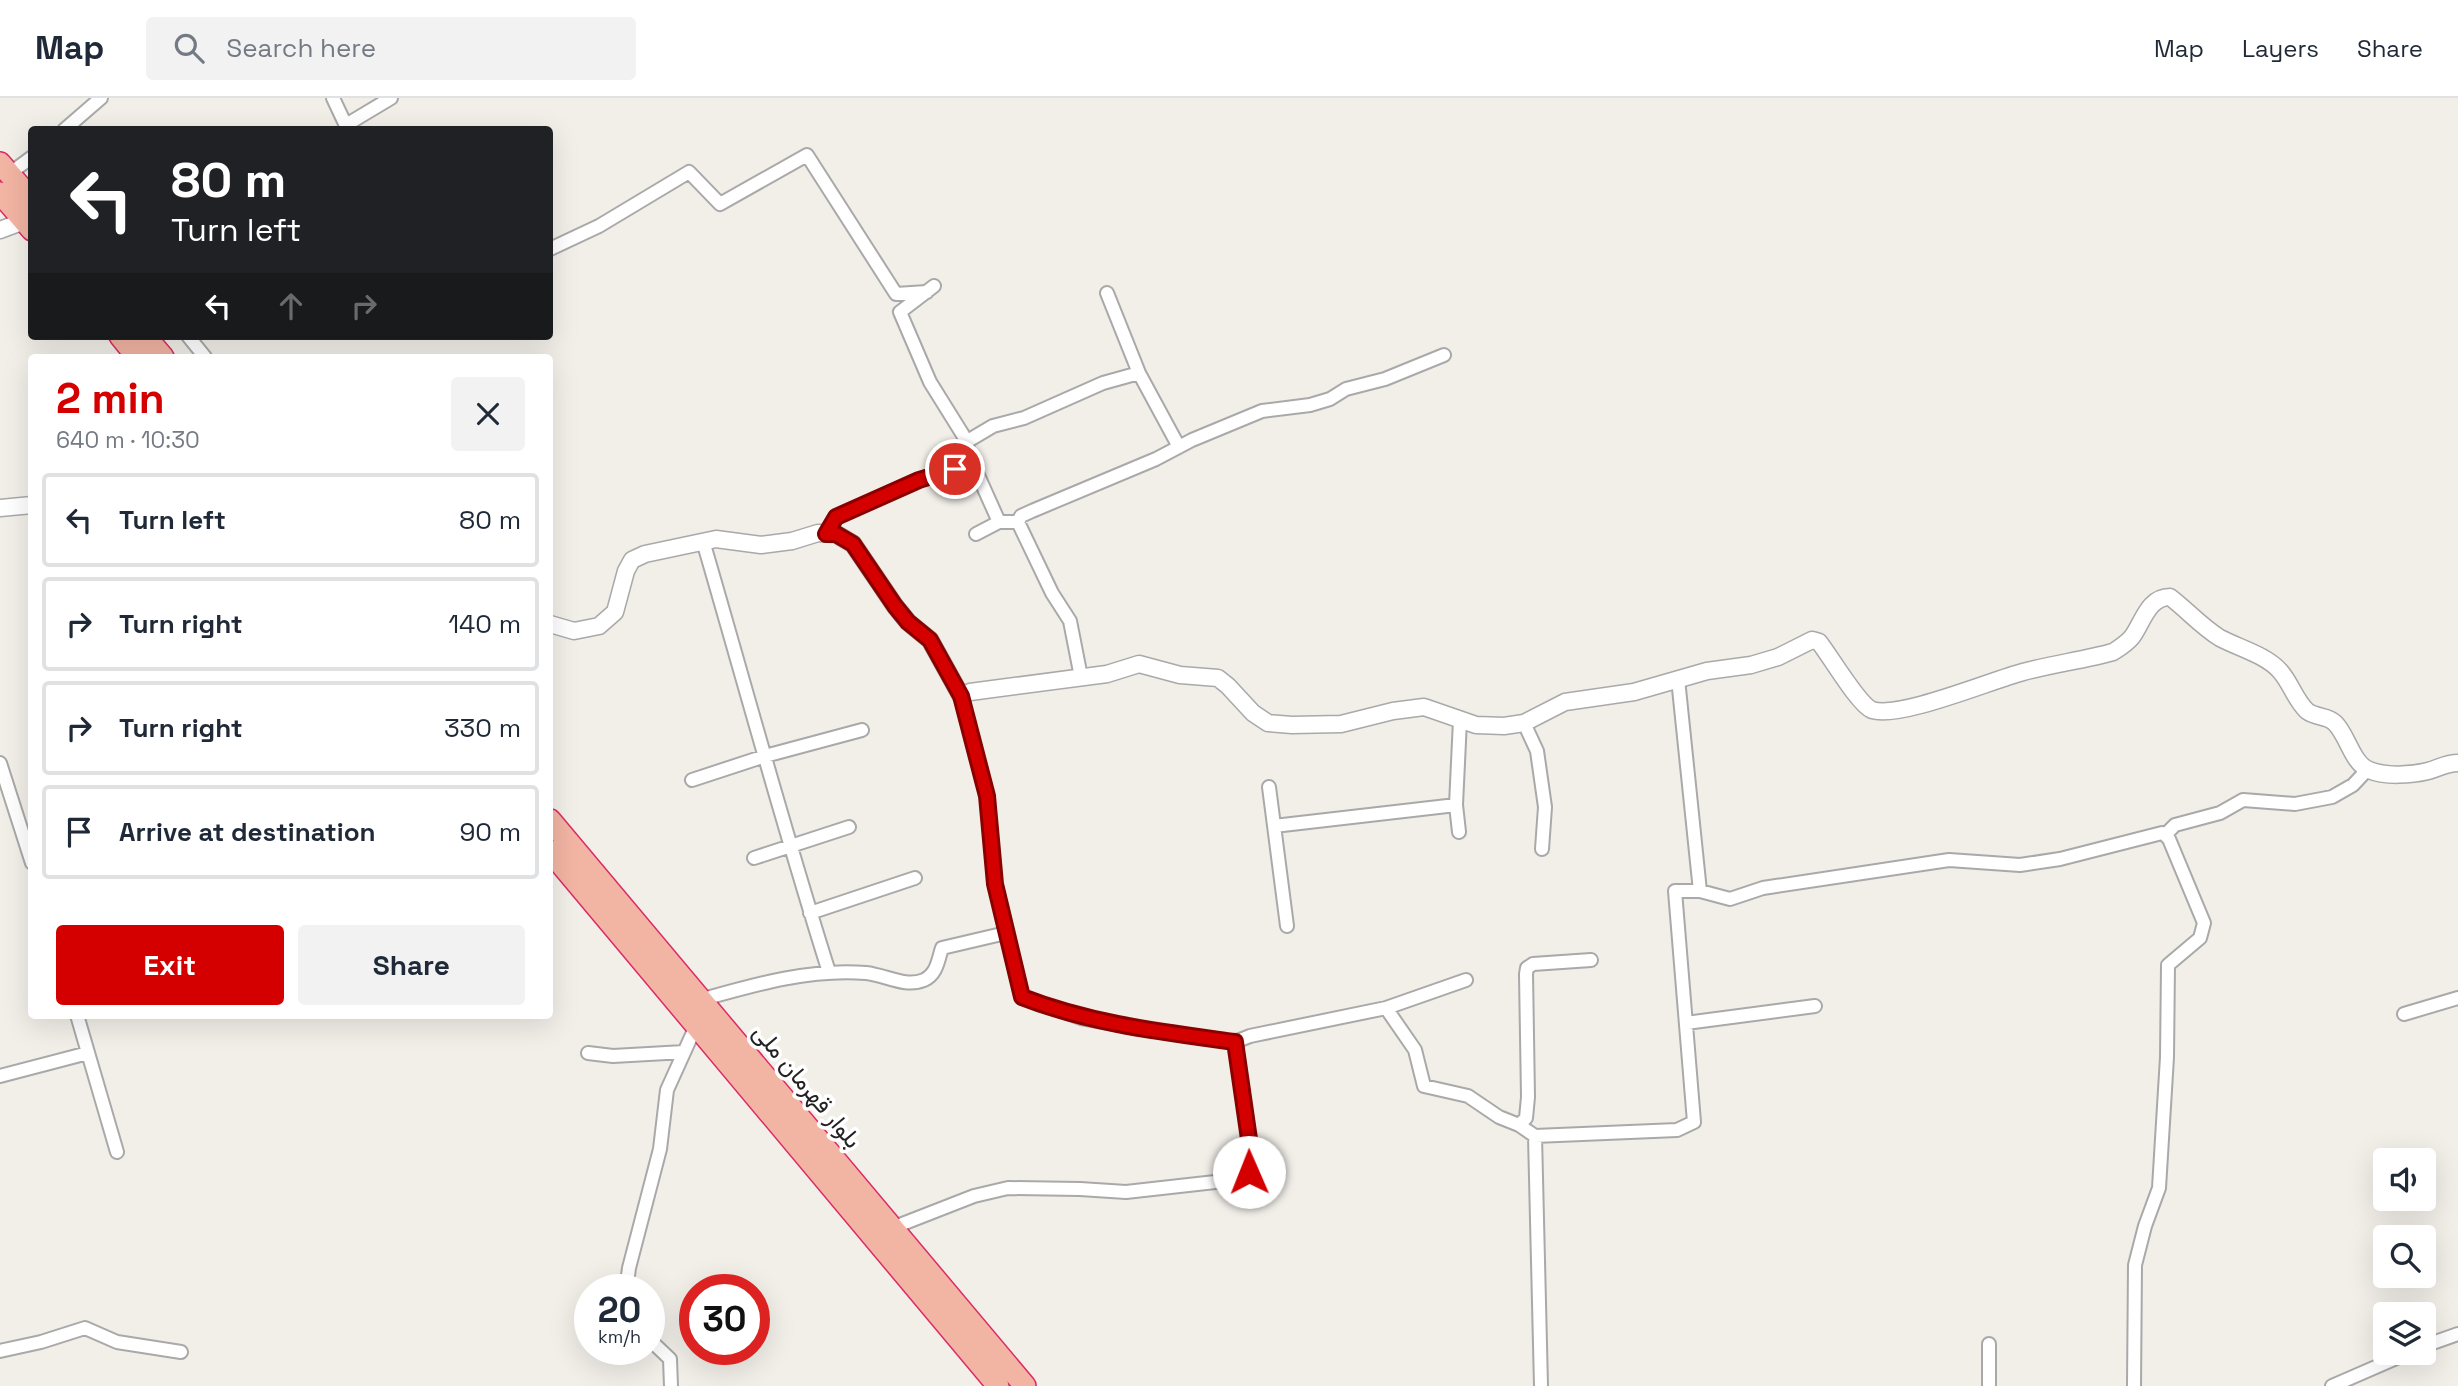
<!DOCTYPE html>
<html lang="en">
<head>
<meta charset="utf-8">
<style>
  body { margin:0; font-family:"Space Grotesk",Vazirmatn,sans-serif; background:#f2f2f3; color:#1f2937; height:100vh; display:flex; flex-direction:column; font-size:26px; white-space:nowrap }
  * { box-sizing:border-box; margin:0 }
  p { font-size:23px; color:#747a83 }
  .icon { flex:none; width:38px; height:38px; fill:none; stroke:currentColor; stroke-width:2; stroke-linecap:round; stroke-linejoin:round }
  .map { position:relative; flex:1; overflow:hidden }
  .sheet { position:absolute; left:28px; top:256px; width:525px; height:665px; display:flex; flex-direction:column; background:#fff; border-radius:7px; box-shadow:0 7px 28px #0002 }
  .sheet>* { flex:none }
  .hud { position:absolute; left:28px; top:28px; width:525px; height:214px; border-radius:7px; box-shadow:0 7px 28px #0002; background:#202124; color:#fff; overflow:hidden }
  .fabs { position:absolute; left:2373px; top:1050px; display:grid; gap:14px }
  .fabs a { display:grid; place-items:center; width:63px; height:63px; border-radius:7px; background:#fff; box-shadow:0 7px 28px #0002; font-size:35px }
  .speed { position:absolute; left:574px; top:1176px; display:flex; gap:14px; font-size:35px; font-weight:700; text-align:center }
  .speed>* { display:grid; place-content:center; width:91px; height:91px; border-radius:50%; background:#fff; box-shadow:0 7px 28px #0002; line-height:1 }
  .speed small { font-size:18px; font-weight:400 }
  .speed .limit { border:10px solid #d22; background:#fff; color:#111 }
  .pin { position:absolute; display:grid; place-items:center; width:60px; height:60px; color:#fff; margin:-30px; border:4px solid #fff; border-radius:50%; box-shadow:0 2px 7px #0007 }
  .me { position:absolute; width:77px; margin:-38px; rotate:359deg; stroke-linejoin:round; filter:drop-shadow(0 0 5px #0008) }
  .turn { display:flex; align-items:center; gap:24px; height:147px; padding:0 28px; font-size:32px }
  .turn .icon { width:91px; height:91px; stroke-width:2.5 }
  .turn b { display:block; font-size:49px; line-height:60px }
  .lanes { display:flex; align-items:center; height:66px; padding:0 28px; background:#0003; justify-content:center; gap:35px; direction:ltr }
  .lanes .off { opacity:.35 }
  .round { display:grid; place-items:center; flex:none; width:74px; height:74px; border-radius:7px; background:#f2f2f3 }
  .overview { display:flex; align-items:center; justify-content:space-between; height:119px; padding:0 28px }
  h1 { font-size:42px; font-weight:800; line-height:52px; color:#d40000 }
  .primary-button { display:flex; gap:14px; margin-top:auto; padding:14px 28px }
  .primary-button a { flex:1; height:80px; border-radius:7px; background:#d40000; color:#fff; font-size:28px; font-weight:800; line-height:80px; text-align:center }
  .primary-button a+a { background:#f2f2f3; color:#1f2937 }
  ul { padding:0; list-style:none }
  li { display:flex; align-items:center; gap:21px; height:94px; margin:0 14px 10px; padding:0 14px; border:4px solid #e0e1e3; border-radius:7px }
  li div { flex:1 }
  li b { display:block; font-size:26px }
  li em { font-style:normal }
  header { display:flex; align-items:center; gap:42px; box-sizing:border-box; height:98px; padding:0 35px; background:#fff; border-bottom:2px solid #e0e1e3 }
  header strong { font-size:33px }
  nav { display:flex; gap:38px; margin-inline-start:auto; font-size:24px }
  .search { width:490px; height:63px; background:#f2f2f3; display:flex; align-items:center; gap:18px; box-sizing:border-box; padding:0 24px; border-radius:7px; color:#747a83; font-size:26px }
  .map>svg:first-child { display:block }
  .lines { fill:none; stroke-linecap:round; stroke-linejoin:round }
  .minor-casing { stroke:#a9a9a9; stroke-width:16 }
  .tertiary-casing { stroke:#a9a9a9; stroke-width:19 }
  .trunk-casing { stroke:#dc2a67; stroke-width:24 }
  .minor { stroke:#fff; stroke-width:12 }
  .tertiary { stroke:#fff; stroke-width:16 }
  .trunk { stroke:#f2b4a3; stroke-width:21 }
  .route-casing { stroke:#8a0000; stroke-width:18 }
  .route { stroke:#d40000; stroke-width:12 }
  .labels { text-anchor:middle; stroke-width:7; stroke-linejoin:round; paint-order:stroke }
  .street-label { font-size:24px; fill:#222; stroke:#fff }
</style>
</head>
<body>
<header>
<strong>Map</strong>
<div class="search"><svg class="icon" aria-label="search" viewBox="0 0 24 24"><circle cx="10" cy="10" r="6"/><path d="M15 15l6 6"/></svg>Search here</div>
<nav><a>Map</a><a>Layers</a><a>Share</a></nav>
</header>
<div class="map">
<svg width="2458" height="1288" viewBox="0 0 2458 1288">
  <rect width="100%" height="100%" fill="#f2efe9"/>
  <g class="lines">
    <defs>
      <path id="minor" d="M333,0L348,32
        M346,27L391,0
        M64,32L101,0
        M9,76L32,59
        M550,151L599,128L689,74L720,106L807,57L896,196L927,194
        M1107,195L1139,275L1179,349
        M188,238L205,259
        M966,344L993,328L1024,320L1103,285L1139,275
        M973,366L999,424H1018L1052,495L1070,523L1081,579
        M1018,424L1021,418L1032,413L1156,361L1192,342L1262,313L1310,307L1330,301L1346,291L1385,281L1444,257
        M826,436L836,419L919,381L973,366L963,337L930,284L900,214L934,188
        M976,436L999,424
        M703,443C745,587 784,732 829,874
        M1678,581L1700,793
        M961,598L987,698L995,786L1022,899L1081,920L1155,933L1235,944L1250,938L1386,910L1466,882
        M1524,625L1537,653L1545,709L1542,751
        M0,665L32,765
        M692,682L765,658L862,632
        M1269,689L1287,828
        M1274,728L1456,707
        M1459,734L1456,707L1460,622
        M754,760L849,729
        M810,815L915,780
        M700,902C753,887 811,870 866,875C886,877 905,890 924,882C937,876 938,862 942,850L1006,835
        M1386,910L1415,952L1424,988L1468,998L1499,1019L1519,1027L1535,1038L1677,1032L1694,1024L1675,793H1700L1730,801L1763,790L1949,762L2020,767L2060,761L2162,735L2165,737
        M2404,916L2458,900
        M77,917L117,1054
        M1686,925L1815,908
        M588,955L613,958L684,954
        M0,978L88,955
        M1519,1027L1526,1020L1528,999L1526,876L1527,870L1533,866L1591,862
        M1535,1038L1541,1288
        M892,1130L974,1098L1008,1090L1080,1091L1126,1094L1242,1081L1249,1074L1251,1055L1235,944
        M626,1192L629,1170L660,1051L667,992L696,928
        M649,1241L670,1261L671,1288
        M1989,1246V1288
        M2424,1248L2458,1236
        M0,1253L41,1244L85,1230L117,1244L181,1254
        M2134,1288L2135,1167L2145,1128L2159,1090L2167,959L2168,867L2200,840L2204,825L2169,741L2165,737L2175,727L2220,715L2243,702L2295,706L2332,699L2353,687L2367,672
        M2332,1288L2408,1255"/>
      <path id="tertiary" d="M0,132L24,123
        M0,410L32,407
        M550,526L574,533L599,528L615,514L626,473L632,462L645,456L716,441L761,447L792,443L818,435L836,436L853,446L895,508L908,524L930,542L961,598L970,594L1107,576L1139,566L1180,577L1218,580L1228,588L1253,615L1268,625L1292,627L1341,626L1393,613L1424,609L1476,627L1504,628L1524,625L1565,604L1634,594L1707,573L1751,567L1778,559L1812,542L1819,544C1831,559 1858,606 1872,612C1900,621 1992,582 2023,574C2053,566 2084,562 2113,554C2121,549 2126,546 2132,539C2143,524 2148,499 2170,499C2187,512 2202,529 2220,540C2239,550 2266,557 2280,573C2291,585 2295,602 2307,613C2316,620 2327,617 2335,625C2348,638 2352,665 2369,672C2385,679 2412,677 2428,673C2439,670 2446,665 2458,665"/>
      <path id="trunk" d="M0,65L32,102
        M0,95L32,132
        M120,238L137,259
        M145,238L163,259
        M550,722L1025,1288
        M550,753L998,1288"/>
    </defs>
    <use href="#minor" class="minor-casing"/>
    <use href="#tertiary" class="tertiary-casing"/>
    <use href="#trunk" class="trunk-casing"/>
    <use href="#minor" class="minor"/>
    <use href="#tertiary" class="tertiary"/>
    <use href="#trunk" class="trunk"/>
  </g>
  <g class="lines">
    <defs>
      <path id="route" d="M955,371L919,382L836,419L826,436H836L853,446L895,508L908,524L930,542L961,598L987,698L995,786L1022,899C1091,926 1162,934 1235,944L1251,1055L1249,1074"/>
    </defs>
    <use href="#route" class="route-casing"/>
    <use href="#route" class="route"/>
  </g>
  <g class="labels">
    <g class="street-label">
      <text transform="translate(807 988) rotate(50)" y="8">بلوار قهرمان ملی</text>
    </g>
  </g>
</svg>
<div class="fabs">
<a><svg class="icon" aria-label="sound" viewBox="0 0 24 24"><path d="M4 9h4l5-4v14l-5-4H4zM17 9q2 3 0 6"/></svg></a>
<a><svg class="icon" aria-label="search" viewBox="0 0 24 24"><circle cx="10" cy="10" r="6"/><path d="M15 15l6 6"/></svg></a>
<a><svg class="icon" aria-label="layers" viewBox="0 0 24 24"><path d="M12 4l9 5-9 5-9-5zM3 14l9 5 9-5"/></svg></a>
</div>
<div class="speed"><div>20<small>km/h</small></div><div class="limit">30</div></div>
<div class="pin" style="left:955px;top:371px;background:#d93025"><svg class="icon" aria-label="arrive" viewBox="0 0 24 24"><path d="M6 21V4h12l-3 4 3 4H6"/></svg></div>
<svg class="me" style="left:1249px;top:1074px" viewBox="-20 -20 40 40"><circle r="19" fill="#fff"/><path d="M0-13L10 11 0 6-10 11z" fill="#d40000"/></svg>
<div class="hud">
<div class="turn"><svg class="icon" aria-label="left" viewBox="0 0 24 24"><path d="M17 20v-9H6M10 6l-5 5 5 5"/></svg><div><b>80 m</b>Turn left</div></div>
<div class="lanes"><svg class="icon" aria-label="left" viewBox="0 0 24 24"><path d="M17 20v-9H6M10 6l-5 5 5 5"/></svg><svg class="icon off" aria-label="ahead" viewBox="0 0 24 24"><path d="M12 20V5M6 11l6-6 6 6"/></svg><svg class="icon off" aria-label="right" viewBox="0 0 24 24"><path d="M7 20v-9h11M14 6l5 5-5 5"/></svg></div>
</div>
<section class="sheet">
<div class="overview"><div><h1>2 min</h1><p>640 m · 10:30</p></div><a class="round"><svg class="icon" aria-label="close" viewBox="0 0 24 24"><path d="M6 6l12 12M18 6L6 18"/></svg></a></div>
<ul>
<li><svg class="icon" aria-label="left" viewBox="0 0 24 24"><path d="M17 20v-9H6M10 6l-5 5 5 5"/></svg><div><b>Turn left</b></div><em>80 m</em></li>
<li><svg class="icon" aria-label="right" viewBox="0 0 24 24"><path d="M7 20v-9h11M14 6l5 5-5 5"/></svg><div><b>Turn right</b></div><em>140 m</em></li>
<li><svg class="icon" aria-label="right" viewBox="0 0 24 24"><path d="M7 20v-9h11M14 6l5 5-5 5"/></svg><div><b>Turn right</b></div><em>330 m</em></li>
<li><svg class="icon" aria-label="arrive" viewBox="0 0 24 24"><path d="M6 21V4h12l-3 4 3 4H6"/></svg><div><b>Arrive at destination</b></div><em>90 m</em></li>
</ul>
<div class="primary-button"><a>Exit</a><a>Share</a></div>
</section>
</div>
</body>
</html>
